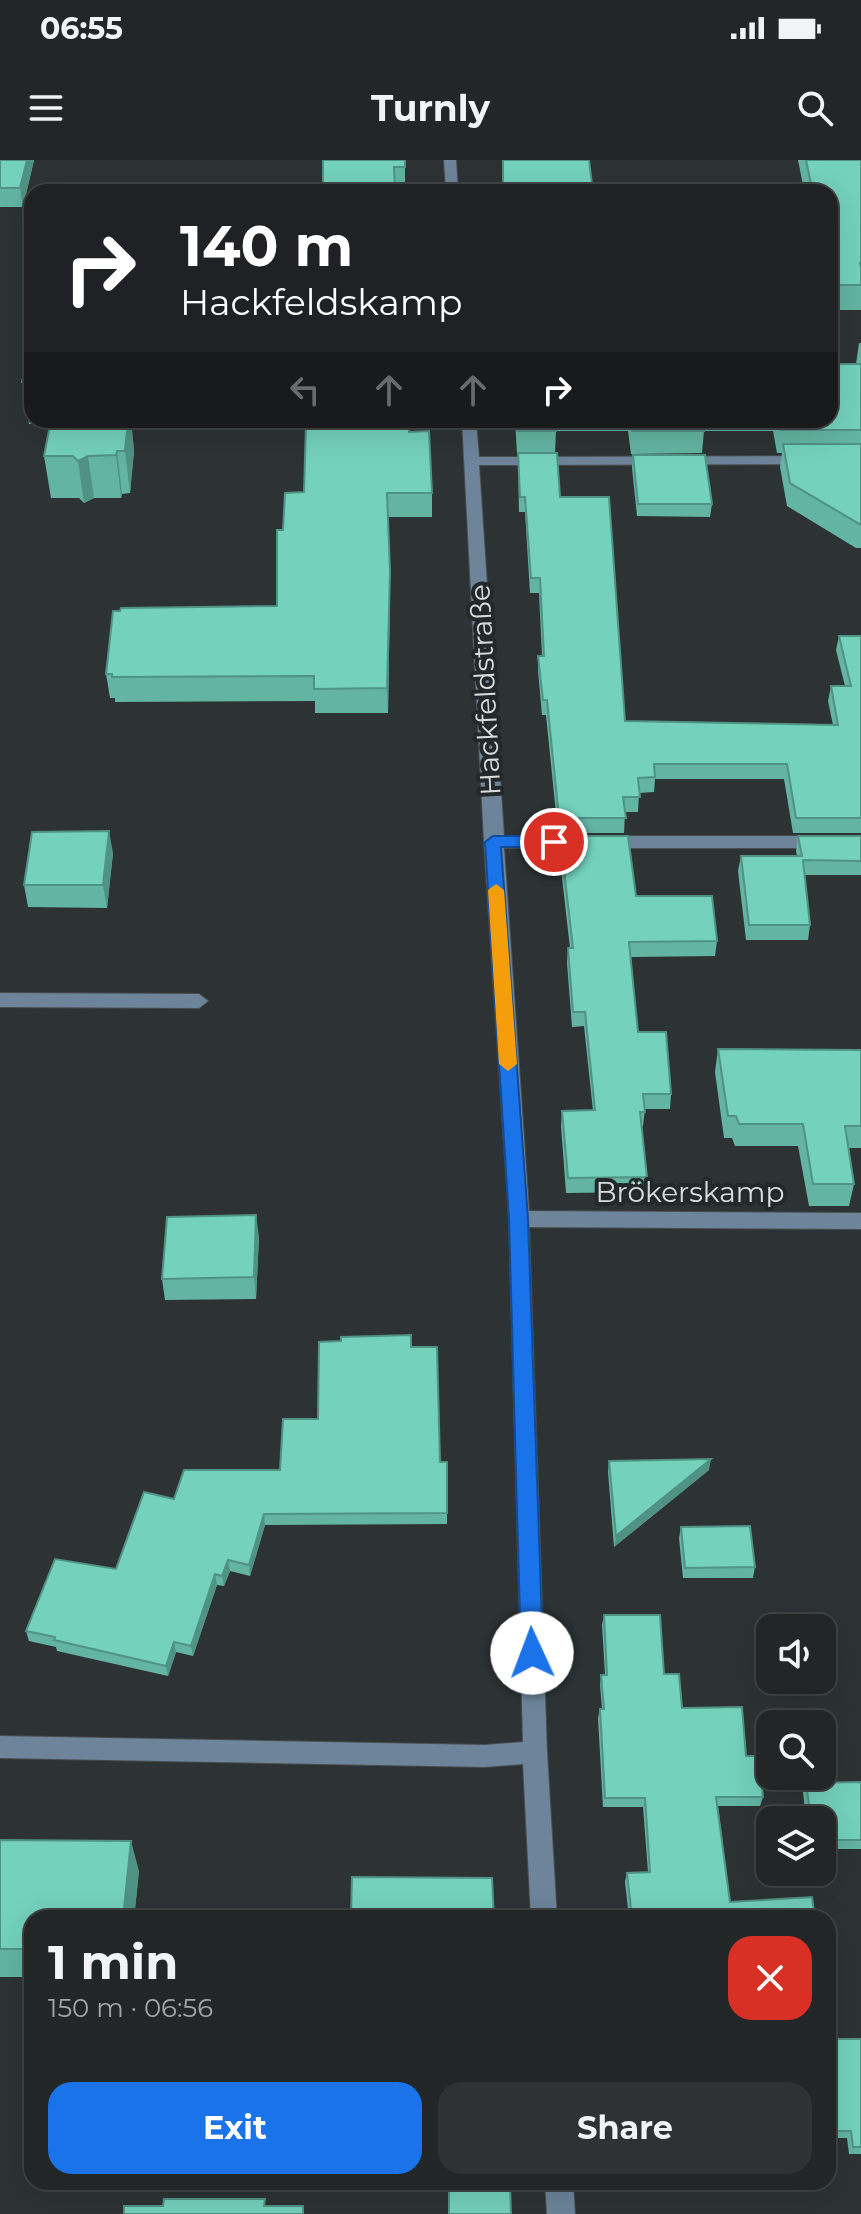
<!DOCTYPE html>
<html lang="en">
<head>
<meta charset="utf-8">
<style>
  body { margin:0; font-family:Montserrat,sans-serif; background:#2e3233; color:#f1f3f6; height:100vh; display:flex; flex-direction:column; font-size:30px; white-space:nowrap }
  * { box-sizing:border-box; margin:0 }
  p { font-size:26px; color:#a2a5a7 }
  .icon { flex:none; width:44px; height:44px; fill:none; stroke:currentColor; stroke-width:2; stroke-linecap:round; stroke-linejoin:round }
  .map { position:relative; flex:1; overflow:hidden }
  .drawer { position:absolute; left:24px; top:1750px; width:812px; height:280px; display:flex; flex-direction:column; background:#222627; border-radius:24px; box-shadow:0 8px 32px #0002,0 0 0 2px #3f4344 }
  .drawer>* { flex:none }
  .banner { position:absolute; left:24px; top:24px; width:814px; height:244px; border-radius:24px; box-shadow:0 8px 32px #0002,0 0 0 2px #3f4344; background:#202124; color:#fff; overflow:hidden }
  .buttons { position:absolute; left:756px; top:1454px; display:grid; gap:16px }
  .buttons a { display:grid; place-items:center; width:80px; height:80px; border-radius:16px; background:#222627; box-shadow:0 8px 32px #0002,0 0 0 2px #3f4344; font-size:40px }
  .pin { position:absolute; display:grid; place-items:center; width:68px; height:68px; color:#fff; margin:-34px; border:4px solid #fff; border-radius:50%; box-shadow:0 2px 8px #0007 }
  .me { position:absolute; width:88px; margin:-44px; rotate:358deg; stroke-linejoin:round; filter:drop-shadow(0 0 6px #0008) }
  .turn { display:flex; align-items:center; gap:28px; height:168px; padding:0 24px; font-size:36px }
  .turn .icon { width:104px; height:104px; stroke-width:2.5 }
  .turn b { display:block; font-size:56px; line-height:68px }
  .lanes { display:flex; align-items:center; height:76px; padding:0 24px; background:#0003; justify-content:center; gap:40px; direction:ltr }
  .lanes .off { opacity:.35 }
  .round { display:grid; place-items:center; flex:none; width:84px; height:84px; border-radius:24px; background:#2e3233 }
  .overview { display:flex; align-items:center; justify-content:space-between; height:136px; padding:0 24px }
  h1 { font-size:48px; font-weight:700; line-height:60px }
  .cta { display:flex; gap:16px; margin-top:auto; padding:16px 24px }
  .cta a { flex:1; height:92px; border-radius:24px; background:#1a73e8; color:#fff; font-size:32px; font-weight:700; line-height:92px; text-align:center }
  .cta a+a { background:#2e3233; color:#f1f3f6 }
  .status { display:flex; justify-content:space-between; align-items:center; height:56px; padding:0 40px; background:#222627; direction:ltr }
  .status svg { height:22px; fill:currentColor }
  header { display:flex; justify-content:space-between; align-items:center; height:104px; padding:0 24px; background:#222627; font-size:36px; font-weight:700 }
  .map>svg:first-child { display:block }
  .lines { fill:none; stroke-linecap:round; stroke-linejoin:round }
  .minor-casing { stroke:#494e4f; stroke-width:2 }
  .minor { fill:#6d849a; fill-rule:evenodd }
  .wall { fill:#63b4a2 }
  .shaded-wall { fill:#509284 }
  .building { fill:#73d1bc; stroke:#509284; stroke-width:2 }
  .route { fill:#1a73e8; stroke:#114b97; stroke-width:2 }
  .slow { fill:#f59e0b }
  .labels { text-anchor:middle; stroke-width:8; stroke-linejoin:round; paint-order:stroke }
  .street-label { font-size:28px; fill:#d9dcdd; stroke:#23292a }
</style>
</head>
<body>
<div class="status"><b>06:55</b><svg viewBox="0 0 49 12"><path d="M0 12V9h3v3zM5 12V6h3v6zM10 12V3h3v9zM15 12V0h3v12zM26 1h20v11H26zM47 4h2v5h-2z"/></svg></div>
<header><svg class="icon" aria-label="menu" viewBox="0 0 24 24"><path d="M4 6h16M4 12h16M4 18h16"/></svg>Turnly<svg class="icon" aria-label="search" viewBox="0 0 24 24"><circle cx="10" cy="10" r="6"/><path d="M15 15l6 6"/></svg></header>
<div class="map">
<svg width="861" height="2054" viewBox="0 0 861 2054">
  <rect width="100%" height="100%" fill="#2d3334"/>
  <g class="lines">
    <defs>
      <path id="minor" d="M444,0H456L458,32H446Z
        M462,260H476L479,297L861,296V304L479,305L504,676H861V688H504L529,1051L861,1053V1069L529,1067L547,1592L557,1758H531L523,1604L485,1607L0,1598V1576L485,1585L523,1582L509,1059L484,682Z
        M0,833L199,834L208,841L199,848L0,847Z
        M545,2022H573L575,2054H547Z"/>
    </defs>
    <use href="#minor" class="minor-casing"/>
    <use href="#minor" class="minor"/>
  </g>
  <path class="wall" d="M0,0H34L23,47H0Z
    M405,0V30L323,32Z
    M798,0H861V150H830V32H792L793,26L803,25Z
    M32,178V260H131L134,291L130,333L122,334L121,338H94L84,343L79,338H51L44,296L51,263L29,264L22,222Z
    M859,183H861V388H856L787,346L780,307L782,293H777L773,271H704L702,293L631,294L628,271H556L555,293L560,337L625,561L833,565L828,541L831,526H845L836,490L839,476H861V673H793L784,619H655L654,632L639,633L638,652H625L624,673H558L546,555H542L538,511V496H542L539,433H530L525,352H519L518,294H517L515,260H830L856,204Z
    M409,272L432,333V357H388L390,435L388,553H315V541L115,542V538H110L106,514L277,446L283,370L304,332Z
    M633,295L712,344L710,357L637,356L632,308Z
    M560,676L636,736L717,781L715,796L631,797L638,872L671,934L670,949H645L643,966H642L647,1017L645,1032L566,1033L561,966L562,951H593L584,866L572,867L567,803L568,788H570L559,691Z
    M798,676H861V715H805L810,765L808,780H746L738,711L741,696H797L796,691Z
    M113,693L107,748L28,747L24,725Z
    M718,889L861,890V988H849L854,1024L849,1046H809L798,986H735L732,978H724L715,912Z
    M259,1077L256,1139L165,1140L162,1119Z
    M411,1187L440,1302H447V1364L265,1365L250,1416L230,1411L224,1426L217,1425L193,1496L176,1492L168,1516L57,1491L56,1487L29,1481L26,1471L116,1409L174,1339L280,1310L318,1259Z
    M609,1301L709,1310L614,1387L608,1312Z
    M681,1367L755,1407L753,1418H683L679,1378Z
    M604,1455L664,1514L682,1548L746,1596L763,1637L760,1646H718L730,1742L815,1758H629L625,1722L627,1713L648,1712L643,1647H603L598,1558L600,1549H602L600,1525L601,1515H605L602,1465Z
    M861,1622V1689H822V1660H806L803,1632L806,1623Z
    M0,1680L139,1711L134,1758H32V1817H0Z
    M828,1879H861V1994H849L847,1978H828Z"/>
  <path class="shaded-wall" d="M27,0H34L23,47L20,28Z
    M128,260H131L134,291L130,333L125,291Z
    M117,291L122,334L121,338L116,295Z
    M88,296L94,338L84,343L78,301Z
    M390,411V435L388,553L387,528Z
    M109,671L113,693L107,748L103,725Z
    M256,1055L259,1077L256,1139L254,1117Z
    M711,1299L709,1310L614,1387L616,1376Z
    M264,1354L265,1365L250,1416L249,1405Z
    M228,1400L230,1411L224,1426L222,1416Z
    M215,1414L217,1425L193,1496L191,1486Z
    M174,1482L176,1492L168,1516L166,1506Z
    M131,1681L139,1711L134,1758H123Z"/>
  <path class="building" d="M0,0H27L20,28H0Z
    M323,0H405V7H394L395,32H323Z
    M503,0H589L593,32H503Z
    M806,0H861V103H860L861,108V125H830V32H795L793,26L811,24Z
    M32,178V222H22Z
    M830,204H861V270H780L779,260H830Z
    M51,260H128L125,291H117L116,295L88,296L78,301L73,296H44Z
    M318,260H408L409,272L429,271L432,333H387L390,411L387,528L314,529V516L112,517V514H106L113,451H120L121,448L277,446V370H283L285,333L304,332L306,264H318Z
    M517,260H556V271H517Z
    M631,260H702L704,271H632Z
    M783,284H861V365L790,323Z
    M518,293H557L560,337H609L625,561L838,565L831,526H851L839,476H861V658H796L787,604H654L655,617L638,618L640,637H623L626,658H559L547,540H543L538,496H544L540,418H531L525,337H520Z
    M633,295H705L712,344H638Z
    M109,671L103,725H24L32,672Z
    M560,676H628L636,736H712L717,781L629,782L638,872H666L671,934H643L645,952H640L647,1017L568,1018L562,951L595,950L585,852H573L568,788H573Z
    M798,676H861V701L803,700L810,765H749L741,696H802Z
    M718,889L861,890V966H845L854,1024H813L803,964H739L736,956H728Z
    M256,1055L254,1117L162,1119L167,1057Z
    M411,1175V1187H437L440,1302H447V1353L264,1354L249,1405L228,1400L222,1416L215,1414L191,1486L174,1482L166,1506L54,1480L55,1477L26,1471L55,1399L116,1409L144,1332L174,1339L184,1310H280L283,1259H318L319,1182L341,1181V1177Z
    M711,1299L616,1376L609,1301Z
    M750,1366L755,1407L685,1408L681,1367Z
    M604,1455H660L664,1514H679L682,1548L742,1547L746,1596H759L763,1637H716L730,1742L812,1737L815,1758H632L627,1713L650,1712L645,1638H605L600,1549H604L601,1515H607Z
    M861,1622V1680H822V1660H811L806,1623Z
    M0,1680L131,1681L123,1758H32V1789H0Z
    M352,1717L492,1718L494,1758H351Z
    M828,1879H861V1987H853L851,1971H828Z
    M449,2022H510L511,2054H449Z
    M164,2039H265L264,2046H303V2054H124V2046H163Z"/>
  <path class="route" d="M493,676H554L562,682L554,687H501L528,1059L543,1493L540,1500L532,1503L524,1500L521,1493L509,1059L485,682Z"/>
  <path class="slow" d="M496,724L504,730L517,904L508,911L499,904L488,730Z"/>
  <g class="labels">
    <g class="street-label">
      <text transform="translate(485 530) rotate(-93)" y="10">Hackfeldstraße</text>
      <text x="690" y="1042">Brökerskamp</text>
    </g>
  </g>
</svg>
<div class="buttons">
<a><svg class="icon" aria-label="sound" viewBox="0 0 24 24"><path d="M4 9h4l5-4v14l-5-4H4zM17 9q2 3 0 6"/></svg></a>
<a><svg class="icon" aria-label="search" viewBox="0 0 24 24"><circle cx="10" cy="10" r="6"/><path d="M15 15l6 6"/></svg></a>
<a><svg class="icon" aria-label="layers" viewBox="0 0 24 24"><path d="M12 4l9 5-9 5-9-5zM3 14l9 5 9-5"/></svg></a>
</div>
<div class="pin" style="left:554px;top:682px;background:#d93025"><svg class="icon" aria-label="arrive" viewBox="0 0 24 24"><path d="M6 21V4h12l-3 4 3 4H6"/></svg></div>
<svg class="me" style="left:532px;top:1493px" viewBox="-20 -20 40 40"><circle r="19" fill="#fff"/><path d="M0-13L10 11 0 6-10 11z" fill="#1a73e8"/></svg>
<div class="banner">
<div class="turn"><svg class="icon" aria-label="right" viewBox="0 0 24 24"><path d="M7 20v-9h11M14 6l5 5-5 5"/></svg><div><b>140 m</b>Hackfeldskamp</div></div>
<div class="lanes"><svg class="icon off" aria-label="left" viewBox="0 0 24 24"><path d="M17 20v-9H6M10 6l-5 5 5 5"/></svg><svg class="icon off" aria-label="ahead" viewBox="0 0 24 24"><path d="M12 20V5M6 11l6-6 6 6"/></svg><svg class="icon off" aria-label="ahead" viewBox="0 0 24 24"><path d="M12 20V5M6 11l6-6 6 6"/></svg><svg class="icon" aria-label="right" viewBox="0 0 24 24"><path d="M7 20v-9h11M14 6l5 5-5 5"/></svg></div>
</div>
<section class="drawer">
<div class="overview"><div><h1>1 min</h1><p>150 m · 06:56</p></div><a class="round" style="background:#d93025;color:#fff"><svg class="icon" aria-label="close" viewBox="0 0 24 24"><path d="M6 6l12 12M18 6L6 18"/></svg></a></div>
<div class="cta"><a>Exit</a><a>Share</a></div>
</section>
</div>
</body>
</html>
